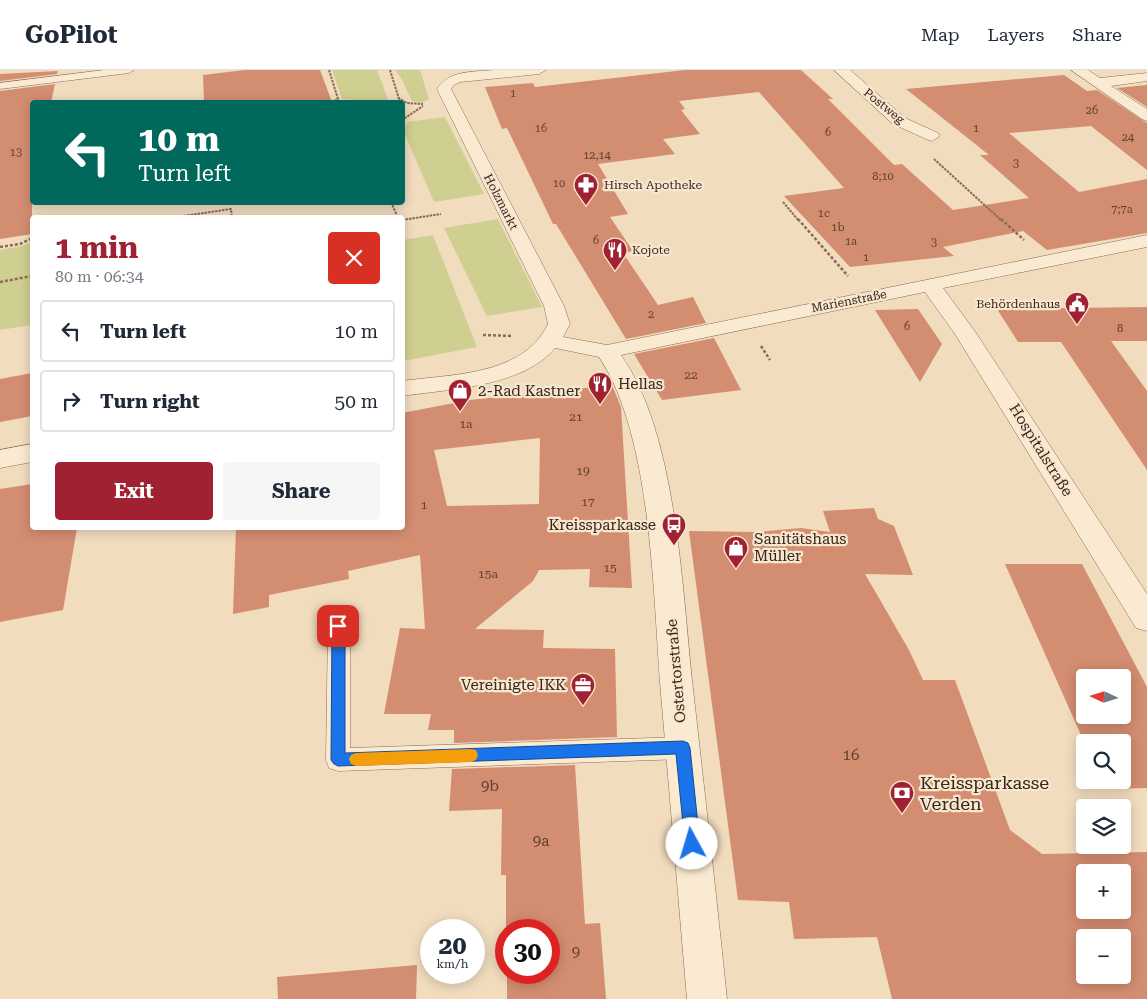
<!DOCTYPE html>
<html lang="en">
<head>
<meta charset="utf-8">
<style>
  body { margin:0; font-family:"Roboto Serif",serif; background:#f6f6f7; color:#1f2937; height:100vh; display:flex; flex-direction:column; font-size:19px; white-space:nowrap }
  * { box-sizing:border-box; margin:0 }
  p { font-size:16px; color:#747a83 }
  .icon { flex:none; width:28px; height:28px; fill:none; stroke:currentColor; stroke-width:2; stroke-linecap:round; stroke-linejoin:round }
  .map { position:relative; flex:1; overflow:hidden }
  .side { position:absolute; left:30px; top:145px; width:375px; height:315px; display:flex; flex-direction:column; background:#fff; border-radius:5px; box-shadow:0 2px 12px #0003 }
  .side>* { flex:none }
  .guide { position:absolute; left:30px; top:30px; width:375px; height:105px; border-radius:5px; box-shadow:0 2px 12px #0003; background:#00695c; color:#fff; overflow:hidden }
  .needle { width:32px; rotate:274deg }
  .tools { position:absolute; left:1076px; top:599px; display:grid; gap:10px }
  .tools a { display:grid; place-items:center; width:55px; height:55px; border-radius:5px; background:#fff; box-shadow:0 2px 12px #0003; font-size:25px }
  .speed { position:absolute; left:420px; top:849px; display:flex; gap:10px; font-size:25px; font-weight:700; text-align:center }
  .speed>* { display:grid; place-content:center; width:65px; height:65px; border-radius:50%; background:#fff; box-shadow:0 2px 12px #0003; line-height:1 }
  .speed small { font-size:12px; font-weight:400 }
  .speed .limit { border:8px solid #d22; background:#fff; color:#111 }
  .pin { position:absolute; display:grid; place-items:center; width:42px; height:42px; color:#fff; margin:-21px; border-radius:10px; box-shadow:0 2px 8px #0006 }
  .me { position:absolute; width:55px; margin:-28px; rotate:354deg; stroke-linejoin:round; filter:drop-shadow(0 0 4px #0008) }
  .turn { display:flex; align-items:center; gap:18px; height:105px; padding:0 25px; font-size:22px }
  .turn .icon { width:65px; height:65px; stroke-width:2.5 }
  .turn b { display:block; font-size:35px; line-height:42px }
  .round { display:grid; place-items:center; flex:none; width:52px; height:52px; border-radius:5px; background:#f6f6f7 }
  .headline { display:flex; align-items:center; justify-content:space-between; height:85px; padding:0 25px }
  h1 { font-size:30px; font-weight:700; line-height:38px; color:#9f2132 }
  .cta { display:flex; gap:10px; margin-top:auto; padding:10px 25px }
  .cta a { flex:1; height:58px; border-radius:5px; background:#9f2132; color:#fff; font-size:20px; font-weight:700; line-height:58px; text-align:center }
  .cta a+a { background:#f6f6f7; color:#1f2937 }
  ul { padding:0; list-style:none }
  li { display:flex; align-items:center; gap:15px; height:62px; margin:0 10px 8px; padding:0 15px; border:2px solid #e0e1e3; border-radius:5px }
  li div { flex:1 }
  li b { display:block; font-size:19px }
  li em { font-style:normal }
  header { display:flex; align-items:center; gap:30px; box-sizing:border-box; height:70px; padding:0 25px; background:#fff; border-bottom:1px solid #e0e1e3 }
  header strong { font-size:24px }
  nav { display:flex; gap:28px; margin-inline-start:auto; font-size:18px }
  .map>svg:first-child { display:block }
  .green { fill:#d0cf92 }
  .building { fill:#d38d71; fill-rule:evenodd }
  .lines { fill:none; stroke-linecap:round; stroke-linejoin:round }
  .lane-casing { stroke:#8b6b55; stroke-width:1 }
  .street-casing { stroke:#8b6b55; stroke-width:1 }
  .path-far1 { stroke:#8b6b55; stroke-width:2; stroke-dasharray:2.5 1; stroke-linecap:butt }
  .path { stroke:#8b6b55; stroke-width:2.5; stroke-dasharray:3 2; stroke-linecap:butt }
  .lane { fill:#fbead2; fill-rule:evenodd }
  .street { fill:#fbead2; fill-rule:evenodd }
  .route { fill:#1a73e8; stroke:#114b97 }
  .slow { fill:#f59e0b }
  .labels { text-anchor:middle; stroke-width:4.5; stroke-linejoin:round; paint-order:stroke }
  .far-number-label { font-size:11px; fill:#604030 }
  .far-street-label { font-size:12px; fill:#39261b; stroke:#f8e7cf }
  .far-poi-label { font-size:12px; fill:#39261b; stroke:#f8e7cf; text-anchor:start }
  .number-label { font-size:12px; fill:#604030 }
  .poi-label { font-size:15px; fill:#39261b; stroke:#f8e7cf; text-anchor:start }
  .street-label { font-size:15px; fill:#39261b; stroke:#f8e7cf }
  .near-number-label { font-size:15px; fill:#604030 }
  .near-poi-label { font-size:18px; fill:#39261b; stroke:#f8e7cf; text-anchor:start }
</style>
</head>
<body>
<header>
<strong>GoPilot</strong>
<nav><a>Map</a><a>Layers</a><a>Share</a></nav>
</header>
<div class="map">
<svg width="1147" height="929" viewBox="0 0 1147 929">
  <rect width="100%" height="100%" fill="#f1dcbe"/>
  <path class="green" d="M332,0H377L389,32L342,29Z
    M395,0H420L429,29L422,33L412,31L401,8Z
    M445,47L484,124L434,132L404,62L407,52Z
    M498,149L542,237L487,246L444,158Z
    M433,165L477,277L403,291V170Z
    M32,172V255L0,260V180L22,176Z"/>
  <path class="building" d="M245,0H320L332,32H204L203,5Z
    M685,0H801L833,29H828L894,95L902,94L953,140L1029,128L980,85H989L906,19L1064,5L1087,21L1097,20L1147,53V100L1091,56L1009,63L1079,122L1147,109V163L1047,180L1023,161L943,177L954,186L850,197L784,126L844,118L759,22L679,31L685,39L681,40L700,64L663,69L675,84L598,94L628,144L610,147L633,181L623,183L658,235L693,227L706,253L626,269L556,154H553L507,58L502,59L485,17L533,13L535,17Z
    M58,1L57,4L0,11V4Z
    M55,14L51,32H32V164L0,169V21Z
    M1147,15V37L1117,18Z
    M1147,237V271H1111L1147,321V400L1061,272H1018L997,239Z
    M918,239L942,274L920,312L875,240Z
    M714,268L741,320L662,330L634,284Z
    M32,303V346L0,352V309Z
    M612,315L621,337L632,518L589,517L590,499L539,500L533,511L475,559L544,560L543,578L615,579L617,667L454,673V660H428L431,644H384L400,558L425,559L420,485L348,501L349,509L269,525V537L233,544L236,458H402V343L470,330ZM540,368L539,434L447,436L434,380Z
    M32,414V458H77L63,540L0,552V419Z
    M874,438L878,449L894,456L913,505L865,504L909,580L923,610H955L1010,760L1042,784L1147,782V929H892L877,867L794,869L789,832L738,830L689,461L756,462L801,458L830,462L823,441ZM1085,802H1122V840H1085ZM1085,868H1122V905H1085Z
    M1005,494H1082L1147,617V718L1105,719L1101,710H1122V672H1085V674ZM1085,608H1122V645H1085Z
    M575,695L585,854L600,853L606,929H507V902H549V860H506V862V805H501L502,739L449,741L452,699Z
    M417,895L416,929H278L277,907Z"/>
  <g class="lines">
    <defs>
      <path id="lane" d="M104,0H134L129,3L0,19V13Z
        M339,547L347,550L350,556V678L683,667L692,670L695,678L692,686L683,689L338,701L329,698L326,690L328,556L331,550Z"/>
      <path id="street" d="M495,0H546L539,4L460,12L454,15L451,19L564,236L570,254L563,267L607,275L1147,165V177L943,218L976,263L1147,524V561L1136,558L955,264L925,222L621,285C676,362 682,516 692,610C704,716 716,823 727,929H687C678,823 669,718 660,612C653,519 651,364 599,287L555,278C523,317 449,319 402,326V311C452,304 523,306 548,254L544,236L437,19C449,0 473,2 495,0Z
        M834,0H850L905,48L938,63L940,66L932,71L926,69L893,54Z
        M1071,0H1088L1100,8L1147,3V11L1111,16L1147,39V51L1142,49Z
        M32,374V392L0,398V380Z"/>
    </defs>
    <use href="#lane" class="lane-casing"/>
    <use href="#street" class="street-casing"/>
    <path class="path-far1" d="M329,0L338,29L333,32
      M390,0L400,32
      M398,28L407,33L423,34
      M402,41L405,48L423,36
      M934,89L1002,151
      M391,132L398,148
      M783,132L799,151
      M170,148L231,139L232,148
      M402,150L441,144"/>
    <path class="path" d="M798,149L848,206
      M1001,149L1024,170
      M402,150L407,149
      M0,177L20,174L32,168
      M0,212L32,206
      M483,265L512,266
      M761,276L770,290"/>
    <use href="#lane" class="lane"/>
    <use href="#street" class="street"/>
  </g>
  <path class="route" d="M338,551L345,556V683L683,671L688,673L690,678L700,774L697,780L692,782L687,780L685,774L676,684L338,696L334,694L331,690L332,556Z"/>
  <path class="slow" d="M471,679L476,680L478,685L476,690L471,692L356,696L351,694L349,689L351,685L356,683Z"/>
  <defs>
    <symbol id="pharmacy-pin" viewBox="-11 -11 22 30"><path d="M0 17L-7.5 6A9.5 9.5 0 1 1 7.5 6Z" fill="#9f2132" stroke="#f8e7cf"/><path d="M-2-6h4v4h4v4h-4v4h-4v-4h-4v-4h4Z" fill="#fff"/></symbol>
    <symbol id="restaurant-pin" viewBox="-11 -11 22 30"><path d="M0 17L-7.5 6A9.5 9.5 0 1 1 7.5 6Z" fill="#9f2132" stroke="#f8e7cf"/><path d="M-5-6h1v4h1v-4h1v4h1v-4h1v5L-1.5 .5V6h-2V.5L-5-1ZM5-6V6H3V1.5H1.5Q1.5-4 5-6Z" fill="#fff"/></symbol>
    <symbol id="civic-pin" viewBox="-11 -11 22 30"><path d="M0 17L-7.5 6A9.5 9.5 0 1 1 7.5 6Z" fill="#9f2132" stroke="#f8e7cf"/><path d="M-.6-6.5H3V-4.5H.6V-3L4-1V1h2V6H-6V1h2V-1L-.6-3ZM-1.2 2.5V6h2.4V2.5Z" fill="#fff"/></symbol>
    <symbol id="shop-pin" viewBox="-11 -11 22 30"><path d="M0 17L-7.5 6A9.5 9.5 0 1 1 7.5 6Z" fill="#9f2132" stroke="#f8e7cf"/><path d="M-5-2.5h2.3a2.7 3.5 0 0 1 5.4 0H5L5.5 6h-11ZM-1.5-2.5h3a1.5 2.3 0 0 0-3 0Z" fill="#fff"/></symbol>
    <symbol id="bus-pin" viewBox="-11 -11 22 30"><path d="M0 17L-7.5 6A9.5 9.5 0 1 1 7.5 6Z" fill="#9f2132" stroke="#f8e7cf"/><path d="M-5-6H5V4H4V6H2V4H-2V6H-4V4H-5ZM-3.5-4V0h7V-4ZM-3.5 1.2v1.5H-2V1.2ZM2 1.2v1.5H3.5V1.2Z" fill="#fff"/></symbol>
    <symbol id="office-pin" viewBox="-11 -11 22 30"><path d="M0 17L-7.5 6A9.5 9.5 0 1 1 7.5 6Z" fill="#9f2132" stroke="#f8e7cf"/><path d="M-6-3h4V-5.5h4V-3h4V5H-6ZM-1-4.5V-3h2v-1.5ZM-6 0V1H6V0Z" fill="#fff"/></symbol>
    <symbol id="bank-pin" viewBox="-11 -11 22 30"><path d="M0 17L-7.5 6A9.5 9.5 0 1 1 7.5 6Z" fill="#9f2132" stroke="#f8e7cf"/><path d="M-6-4H6V4H-6ZM0-2.3a2.3 2.3 0 1 0 0 4.6a2.3 2.3 0 1 0 0-4.6Z" fill="#fff"/></symbol>
  </defs>
  <g fill-rule="evenodd">
    <use href="#pharmacy-pin" x="572" y="101" width="28" height="38"/>
    <use href="#restaurant-pin" x="601" y="166" width="28" height="38"/>
    <use href="#civic-pin" x="1063" y="220" width="28" height="38"/>
    <use href="#restaurant-pin" x="586" y="300" width="28" height="38"/>
    <use href="#shop-pin" x="446" y="307" width="28" height="38"/>
    <use href="#bus-pin" x="660" y="441" width="28" height="38"/>
    <use href="#shop-pin" x="722" y="464" width="28" height="38"/>
    <use href="#office-pin" x="569" y="601" width="28" height="38"/>
    <use href="#bank-pin" x="888" y="709" width="28" height="38"/>
  </g>
  <g class="labels">
    <g class="far-number-label">
      <text x="513" y="27">1</text>
      <text x="1092" y="44">26</text>
      <text x="541" y="62">16</text>
      <text x="976" y="62">1</text>
      <text x="828" y="66">6</text>
      <text x="1128" y="71">24</text>
      <text x="16" y="86">13</text>
      <text x="597" y="89">12,14</text>
      <text x="1016" y="97">3</text>
      <text x="883" y="110">8;10</text>
      <text x="559" y="117">10</text>
      <text x="1122" y="143">7;7a</text>
      <text x="824" y="147">1c</text>
      <text x="838" y="161">1b</text>
      <text x="596" y="174">6</text>
      <text x="851" y="175">1a</text>
      <text x="934" y="176">3</text>
      <text x="866" y="191">1</text>
      <text x="651" y="248">2</text>
      <text x="907" y="260">6</text>
      <text x="1120" y="262">8</text>
    </g>
    <g class="far-street-label">
      <text transform="translate(884 36) rotate(39)" y="4">Postweg</text>
      <text transform="translate(501 132) rotate(63)" y="4">Holzmarkt</text>
      <text transform="translate(849 231) rotate(-11)" y="4">Marienstraße</text>
    </g>
    <g class="far-poi-label">
      <text x="604" y="119">Hirsch Apotheke</text>
      <text x="632" y="184">Kojote</text>
      <text x="1060" y="238" text-anchor="end">Behördenhaus</text>
    </g>
    <g class="number-label">
      <text x="691" y="309">22</text>
      <text x="576" y="351">21</text>
      <text x="466" y="358">1a</text>
      <text x="583" y="405">19</text>
      <text x="588" y="436">17</text>
      <text x="424" y="439">1</text>
      <text x="610" y="502">15</text>
      <text x="488" y="508">15a</text>
    </g>
    <g class="poi-label">
      <text x="618" y="319">Hellas</text>
      <text x="478" y="326">2-Rad Kastner</text>
      <text x="656" y="460" text-anchor="end">Kreissparkasse</text>
      <text x="754" y="474">Sanitätshaus<tspan x="754" dy="17">Müller</tspan></text>
      <text x="566" y="620" text-anchor="end">Vereinigte IKK</text>
    </g>
    <g class="street-label">
      <text transform="translate(1041 380) rotate(58)" y="5">Hospitalstraße</text>
      <text transform="translate(676 601) rotate(-95)" y="5">Ostertorstraße</text>
    </g>
    <g class="near-number-label">
      <text x="851" y="690">16</text>
      <text x="490" y="721">9b</text>
      <text x="541" y="776">9a</text>
      <text x="576" y="887">9</text>
    </g>
    <g class="near-poi-label">
      <text x="920" y="719">Kreissparkasse<tspan x="920" dy="21">Verden</tspan></text>
    </g>
  </g>
</svg>
<div class="tools">
<a><svg class="needle" viewBox="-14 -14 28 28"><path d="M0-13l5 13h-10z" fill="#e53935"/><path d="M0 13l5-13h-10z" fill="#747a83"/></svg></a>
<a><svg class="icon" aria-label="search" viewBox="0 0 24 24"><circle cx="10" cy="10" r="6"/><path d="M15 15l6 6"/></svg></a>
<a><svg class="icon" aria-label="layers" viewBox="0 0 24 24"><path d="M12 4l9 5-9 5-9-5zM3 14l9 5 9-5"/></svg></a>
<a>+</a>
<a>−</a>
</div>
<div class="speed"><div>20<small>km/h</small></div><div class="limit">30</div></div>
<div class="pin" style="left:338px;top:556px;background:#d93025"><svg class="icon" aria-label="arrive" viewBox="0 0 24 24"><path d="M6 21V4h12l-3 4 3 4H6"/></svg></div>
<svg class="me" style="left:692px;top:774px" viewBox="-20 -20 40 40"><circle r="19" fill="#fff"/><path d="M0-13L10 11 0 6-10 11z" fill="#1a73e8"/></svg>
<div class="guide">
<div class="turn"><svg class="icon" aria-label="left" viewBox="0 0 24 24"><path d="M17 20v-9H6M10 6l-5 5 5 5"/></svg><div><b>10 m</b>Turn left</div></div>
</div>
<section class="side">
<div class="headline"><div><h1>1 min</h1><p>80 m · 06:34</p></div><a class="round" style="background:#d93025;color:#fff"><svg class="icon" aria-label="close" viewBox="0 0 24 24"><path d="M6 6l12 12M18 6L6 18"/></svg></a></div>
<ul>
<li><svg class="icon" aria-label="left" viewBox="0 0 24 24"><path d="M17 20v-9H6M10 6l-5 5 5 5"/></svg><div><b>Turn left</b></div><em>10 m</em></li>
<li><svg class="icon" aria-label="right" viewBox="0 0 24 24"><path d="M7 20v-9h11M14 6l5 5-5 5"/></svg><div><b>Turn right</b></div><em>50 m</em></li>
</ul>
<div class="cta"><a>Exit</a><a>Share</a></div>
</section>
</div>
</body>
</html>
